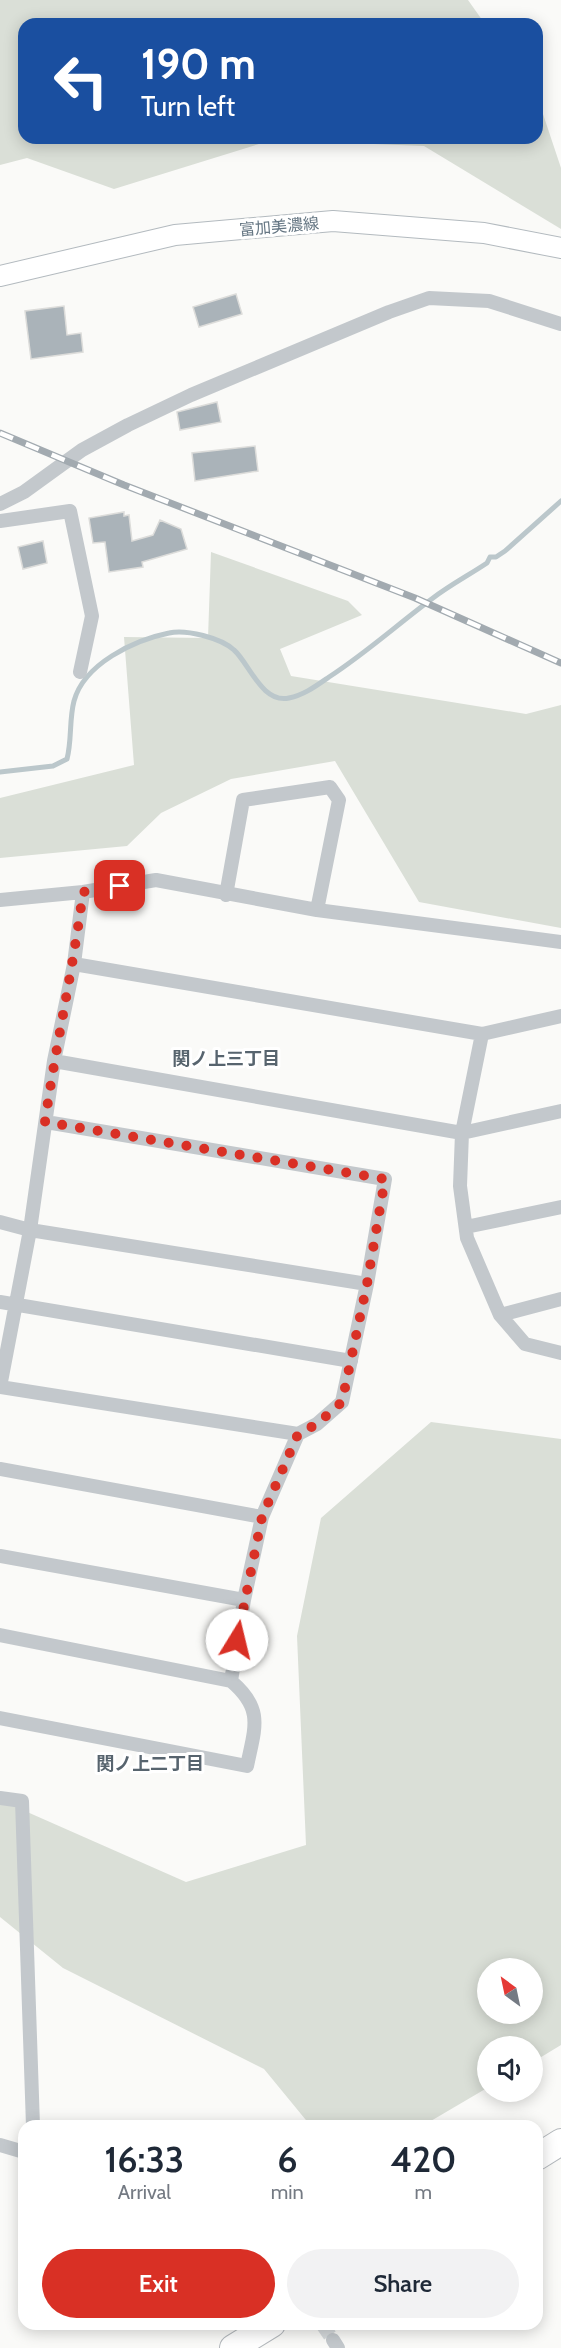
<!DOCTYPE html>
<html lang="en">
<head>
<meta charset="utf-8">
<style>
  body { margin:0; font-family:Cabin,"Noto Sans JP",sans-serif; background:#f2f2f3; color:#1f2937; height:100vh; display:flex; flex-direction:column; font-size:22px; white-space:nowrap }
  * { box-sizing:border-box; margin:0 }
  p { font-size:20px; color:#747a83 }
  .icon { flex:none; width:33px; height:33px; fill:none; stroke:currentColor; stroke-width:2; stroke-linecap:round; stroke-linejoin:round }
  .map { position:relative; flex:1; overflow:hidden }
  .details { position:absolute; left:18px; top:2120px; width:525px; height:210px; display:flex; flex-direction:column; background:#fff; border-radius:18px; box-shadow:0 3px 15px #0003 }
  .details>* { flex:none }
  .guide { position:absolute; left:18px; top:18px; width:525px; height:126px; border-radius:18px; box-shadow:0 3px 15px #0003; background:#1a4fa0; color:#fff; overflow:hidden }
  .needle { width:39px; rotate:327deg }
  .tools { position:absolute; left:477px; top:1958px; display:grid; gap:12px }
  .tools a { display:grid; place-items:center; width:66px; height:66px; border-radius:50%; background:#fff; box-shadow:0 3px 15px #0003; font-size:30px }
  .pin { position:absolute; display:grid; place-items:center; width:51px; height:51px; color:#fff; margin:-26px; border-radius:12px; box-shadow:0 3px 9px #0006 }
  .me { position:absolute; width:66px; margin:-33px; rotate:9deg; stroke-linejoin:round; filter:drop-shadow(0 0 4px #0008) }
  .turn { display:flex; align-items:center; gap:21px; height:126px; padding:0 24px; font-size:27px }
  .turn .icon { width:78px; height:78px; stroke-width:2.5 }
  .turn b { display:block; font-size:42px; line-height:51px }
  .eta { display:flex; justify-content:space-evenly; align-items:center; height:102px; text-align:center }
  .eta b { font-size:36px; font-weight:600; line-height:42px }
  .action { display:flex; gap:12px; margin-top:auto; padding:12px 24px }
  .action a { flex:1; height:69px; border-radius:36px; background:#d93025; color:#fff; font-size:24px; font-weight:600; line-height:69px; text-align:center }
  .action a+a { background:#f2f2f3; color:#1f2937 }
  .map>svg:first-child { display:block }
  .green { fill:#dadfd7; fill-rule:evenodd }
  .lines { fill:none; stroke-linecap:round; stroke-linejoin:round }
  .stream { stroke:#bbc7cb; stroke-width:5 }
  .building { fill:#aab3b9; stroke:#dcdcda; stroke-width:1.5 }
  .street-tunnel { stroke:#d5d9db; stroke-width:14; stroke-dasharray:14 7; stroke-linecap:butt }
  .secondary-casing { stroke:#b3babf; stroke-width:22 }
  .highway-casing { stroke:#b4b9bd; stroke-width:28 }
  .street { stroke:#c3c8cc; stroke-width:14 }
  .secondary { stroke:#fff; stroke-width:20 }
  .highway { stroke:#fff; stroke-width:26 }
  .rail-casing { stroke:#a2aab0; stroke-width:7 }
  .rail { stroke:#fff; stroke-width:4.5; stroke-dasharray:14; stroke-linecap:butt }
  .route { stroke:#d93025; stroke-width:10; stroke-dasharray:0 18 }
  .labels { text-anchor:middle; stroke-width:6; stroke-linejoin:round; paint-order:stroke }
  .street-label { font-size:16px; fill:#657683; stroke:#fff }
  .neighbourhood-label { font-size:18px; font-weight:bold; fill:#57646e; stroke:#fff }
</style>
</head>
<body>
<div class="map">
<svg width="561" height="2348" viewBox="0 0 561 2348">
  <rect width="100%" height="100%" fill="#fafaf8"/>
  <path class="green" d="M0,0H468L485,24H24V138H537V96L561,168V229L424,146L272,140L114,189L27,158L0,165Z
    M211,552L348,601L362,615L280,649L291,676L526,714L561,705V928L419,902L335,761L231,779L161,813L127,846L0,858V798L134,765L124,637L208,638Z
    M431,1422L561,1439V2045L533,2062L532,2046H488L487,2088L424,2125H310L264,2069L63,1968L0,1917V1800L186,1882L306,1845L297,1636L321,1518ZM488,1968H532V2013H488Z"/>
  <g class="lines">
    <path class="stream" d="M0,772L53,766L67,759C72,740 69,720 74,701C84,664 134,640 169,633C186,629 221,638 234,650C249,663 262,704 289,698C304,695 316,686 329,677C366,653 398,624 433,598C450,585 469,575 487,563L490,557H496L505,551L561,501"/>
  </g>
  <path class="building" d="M236,294L242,314L199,327L193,307Z
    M64,306L67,335L81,333L83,352L31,359L25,311Z
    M217,402L221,422L180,430L177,412Z
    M255,446L258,471L195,481L192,453Z
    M124,512V516L129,515L132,541L153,535L160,520L181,529L187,549L142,562L143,567L109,572L105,542L93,543L89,518Z
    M43,541L47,563L23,569L18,547Z"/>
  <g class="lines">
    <path class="street-tunnel" d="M322,2324L333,2340"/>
    <defs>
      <path id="secondary" d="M0,276L175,235L333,221L484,233L561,248"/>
      <path id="highway" d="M537,2157L561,2142
        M233,2348L272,2324"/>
    </defs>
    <use href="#secondary" class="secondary-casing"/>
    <use href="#highway" class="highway-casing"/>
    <path class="street" d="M0,504L24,492L82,450L128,425L191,395L389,312L429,298L489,301L561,324
      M0,521L70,511L92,616L80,672
      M226,895L243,800L330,787L339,800L317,910
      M0,900L83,892L156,880L317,910L561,942
      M74,964L482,1034L561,1016
      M482,1034L462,1133L460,1186L467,1238L500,1315L525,1344L561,1353
      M54,1061L462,1133L561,1111
      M0,1222L30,1230L367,1284
      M466,1227L561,1207
      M0,1302L351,1361
      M500,1315L561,1299
      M0,1387L298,1434L317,1424L342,1402L367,1284L385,1179L46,1122
      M0,1387L30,1230L54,1061L74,964L83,892
      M0,1469L262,1517
      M0,1556L244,1600
      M0,1635L231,1681L244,1600L262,1517L298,1434
      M0,1718L247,1766C255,1727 264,1709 231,1681
      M0,1798L22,1801L33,2126
      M0,2145L24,2152
      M333,2340L338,2348"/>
    <use href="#secondary" class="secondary"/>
    <use href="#highway" class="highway"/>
    <defs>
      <path id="rail" d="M0,433L124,485L415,598L561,663"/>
    </defs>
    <use href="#rail" class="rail-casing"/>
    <use href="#rail" class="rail"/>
  </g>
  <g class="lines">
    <path class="route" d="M120,886L83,892C73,969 56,1045 45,1122L385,1179L367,1284L342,1402L317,1424L298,1434L262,1517L237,1640"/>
  </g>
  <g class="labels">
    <g class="street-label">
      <text transform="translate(279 226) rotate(-5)" y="6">富加美濃線</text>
    </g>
    <g class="neighbourhood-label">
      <text x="226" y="1065">関ノ上三丁目</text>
      <text x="150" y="1770">関ノ上二丁目</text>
    </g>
  </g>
</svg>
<div class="tools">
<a><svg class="needle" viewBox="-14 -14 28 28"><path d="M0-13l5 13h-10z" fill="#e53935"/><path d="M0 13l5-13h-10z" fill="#747a83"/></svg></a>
<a><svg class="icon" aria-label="sound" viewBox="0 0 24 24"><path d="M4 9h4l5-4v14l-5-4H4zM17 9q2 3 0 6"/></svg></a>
</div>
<div class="pin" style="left:120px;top:886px;background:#d93025"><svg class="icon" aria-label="arrive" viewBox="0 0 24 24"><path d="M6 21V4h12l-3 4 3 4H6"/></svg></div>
<svg class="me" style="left:237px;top:1640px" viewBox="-20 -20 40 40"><circle r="19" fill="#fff"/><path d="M0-13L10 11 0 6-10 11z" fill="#d93025"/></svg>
<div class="guide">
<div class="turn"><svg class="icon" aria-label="left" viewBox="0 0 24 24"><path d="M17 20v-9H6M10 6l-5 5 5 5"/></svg><div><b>190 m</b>Turn left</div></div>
</div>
<section class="details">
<div class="eta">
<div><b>16:33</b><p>Arrival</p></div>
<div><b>6</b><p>min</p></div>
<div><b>420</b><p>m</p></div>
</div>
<div class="action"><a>Exit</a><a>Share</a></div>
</section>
</div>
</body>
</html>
